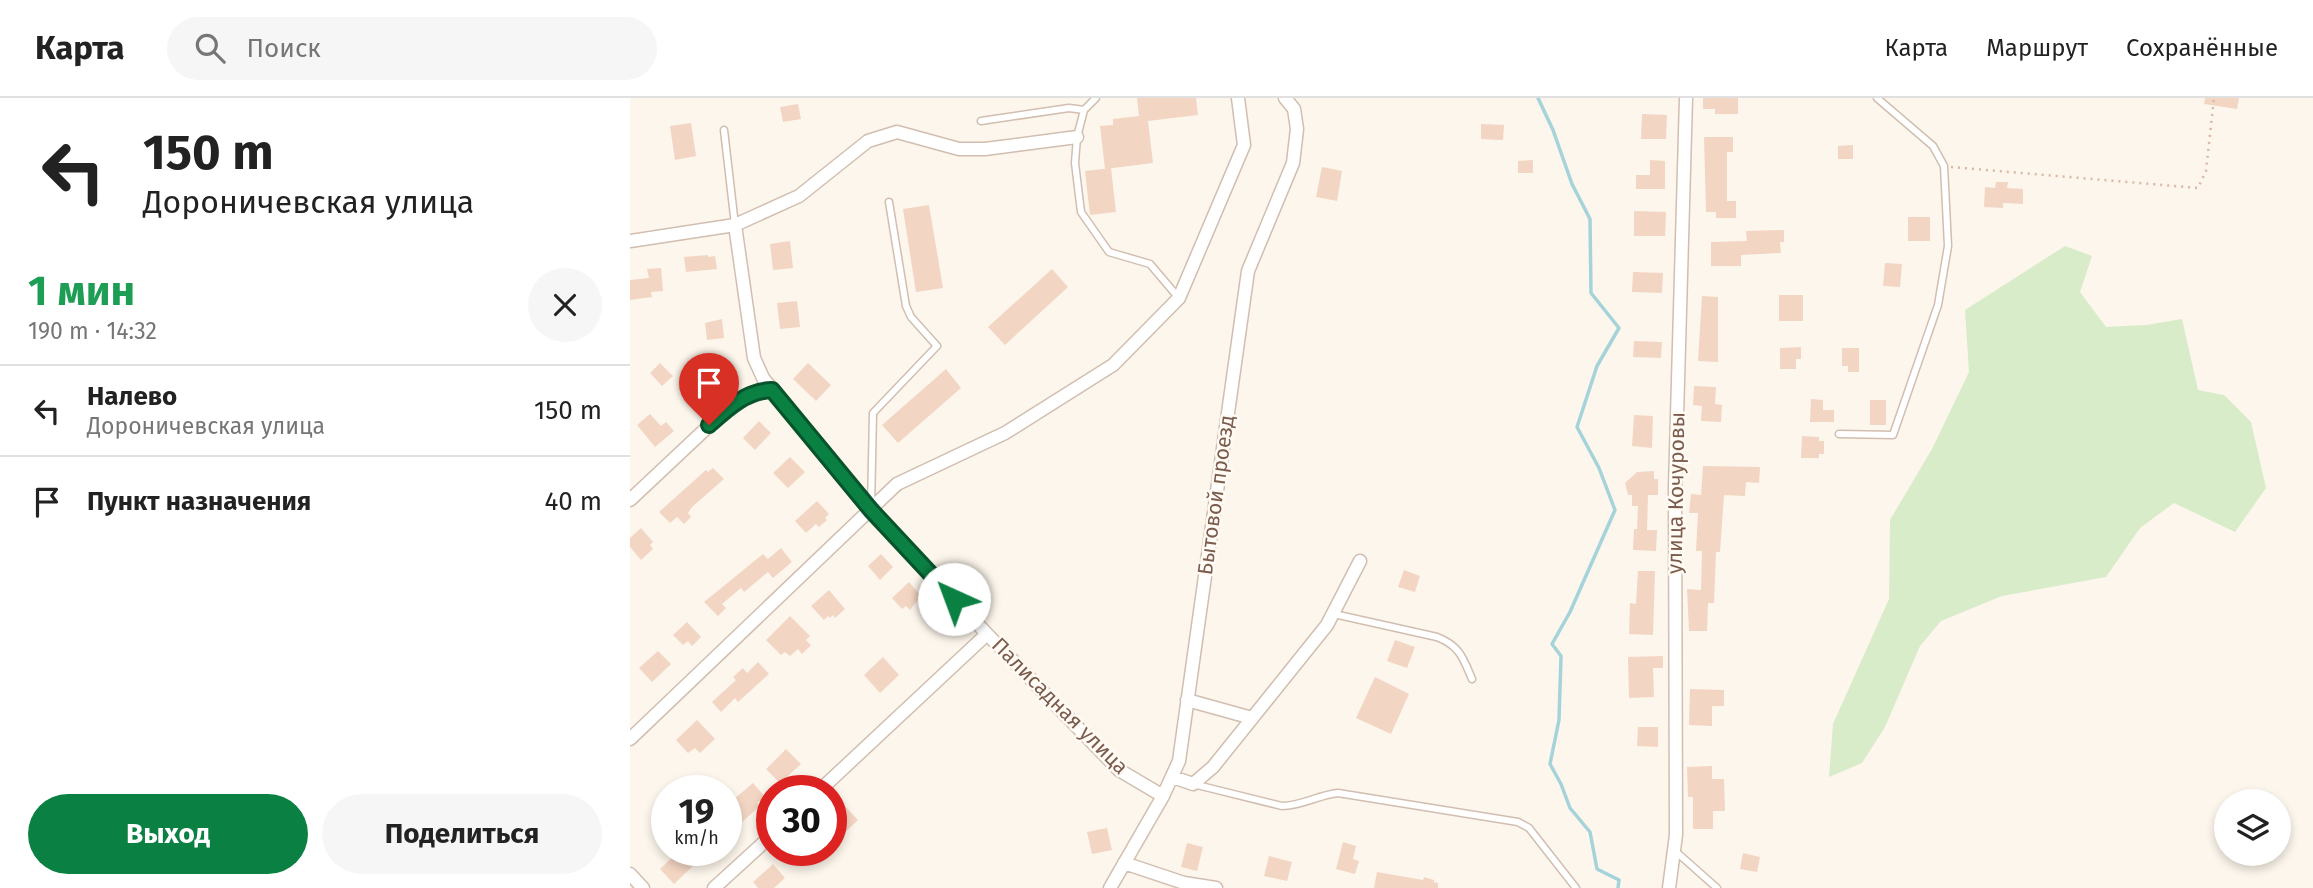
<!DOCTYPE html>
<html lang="ru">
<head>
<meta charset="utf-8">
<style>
  body { margin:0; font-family:"Fira Sans",sans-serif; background:#f6f6f6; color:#222; height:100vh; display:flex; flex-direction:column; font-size:26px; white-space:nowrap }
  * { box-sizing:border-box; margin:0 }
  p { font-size:23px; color:#767676 }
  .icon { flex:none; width:38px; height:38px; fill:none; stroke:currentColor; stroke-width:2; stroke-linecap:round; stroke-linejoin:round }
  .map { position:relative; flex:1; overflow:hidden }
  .drawer { display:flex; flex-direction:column; background:#fff; width:630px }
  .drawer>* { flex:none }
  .top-card { background:#fff; color:#222; overflow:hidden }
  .controls { position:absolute; left:1584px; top:691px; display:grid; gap:14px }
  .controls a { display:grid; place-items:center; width:77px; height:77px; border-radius:50%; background:#fff; box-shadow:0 4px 10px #0003; font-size:35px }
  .speed { position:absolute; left:21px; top:677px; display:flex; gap:14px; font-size:35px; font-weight:700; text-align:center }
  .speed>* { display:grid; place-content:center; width:91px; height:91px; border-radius:50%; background:#fff; box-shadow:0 4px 10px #0003; line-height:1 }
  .speed small { font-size:18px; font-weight:400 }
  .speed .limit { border:10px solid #d22; background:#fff; color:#111 }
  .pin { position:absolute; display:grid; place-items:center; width:60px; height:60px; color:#fff; margin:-72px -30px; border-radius:50% 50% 50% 0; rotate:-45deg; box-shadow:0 0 7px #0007 }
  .pin .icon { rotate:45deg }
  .me { position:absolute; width:77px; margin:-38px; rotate:317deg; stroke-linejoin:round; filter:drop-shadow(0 0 5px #0008) }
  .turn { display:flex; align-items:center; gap:24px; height:147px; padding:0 28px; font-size:32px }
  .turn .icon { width:91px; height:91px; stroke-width:2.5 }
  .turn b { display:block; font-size:49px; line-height:60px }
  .round { display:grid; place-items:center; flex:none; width:74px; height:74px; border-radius:37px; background:#f6f6f6 }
  .head { display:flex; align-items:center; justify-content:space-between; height:119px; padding:0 28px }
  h1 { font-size:42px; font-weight:700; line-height:52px; color:#1e9e55 }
  .primary-button { display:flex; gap:14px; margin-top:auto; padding:14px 28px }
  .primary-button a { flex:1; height:80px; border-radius:42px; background:#0b8043; color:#fff; font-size:28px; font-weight:700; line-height:80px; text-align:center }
  .primary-button a+a { background:#f6f6f6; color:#222 }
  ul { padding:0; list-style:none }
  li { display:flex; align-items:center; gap:21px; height:91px; padding:0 28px; border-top:2px solid #e0e0e0 }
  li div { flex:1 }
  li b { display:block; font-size:26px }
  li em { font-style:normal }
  header { display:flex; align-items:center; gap:42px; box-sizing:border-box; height:98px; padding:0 35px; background:#fff; border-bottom:2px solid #e0e0e0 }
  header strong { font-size:33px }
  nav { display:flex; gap:38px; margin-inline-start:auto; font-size:24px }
  .search { width:490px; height:63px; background:#f6f6f6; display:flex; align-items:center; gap:18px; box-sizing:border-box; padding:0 24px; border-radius:38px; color:#767676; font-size:26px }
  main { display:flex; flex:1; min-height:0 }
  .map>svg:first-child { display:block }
  .green { fill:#d8ecc9 }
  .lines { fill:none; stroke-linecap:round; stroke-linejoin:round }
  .stream { stroke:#a5d3da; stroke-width:3.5 }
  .building { fill:#f3d5c3 }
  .service-casing { stroke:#d1beb0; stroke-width:9 }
  .minor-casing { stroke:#d1beb0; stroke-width:15 }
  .path { stroke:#d9b8a5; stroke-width:2.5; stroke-dasharray:2 5; stroke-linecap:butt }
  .service { stroke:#fff; stroke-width:6 }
  .minor { stroke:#fff; stroke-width:12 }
  .route-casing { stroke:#07532c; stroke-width:18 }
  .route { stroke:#0b8043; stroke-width:12 }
  .labels { text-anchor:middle; stroke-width:5; stroke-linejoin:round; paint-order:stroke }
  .street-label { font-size:21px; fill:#7a5c4d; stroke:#fffaf3 }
</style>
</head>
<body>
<header>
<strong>Карта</strong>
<div class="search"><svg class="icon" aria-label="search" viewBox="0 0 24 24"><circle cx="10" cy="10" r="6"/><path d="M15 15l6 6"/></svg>Поиск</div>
<nav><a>Карта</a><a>Маршрут</a><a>Сохранённые</a></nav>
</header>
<main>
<section class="drawer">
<div class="top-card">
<div class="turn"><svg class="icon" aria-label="left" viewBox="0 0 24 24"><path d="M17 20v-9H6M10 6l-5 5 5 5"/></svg><div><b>150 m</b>Дороничевская улица</div></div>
</div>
<div class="head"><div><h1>1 мин</h1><p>190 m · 14:32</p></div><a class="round"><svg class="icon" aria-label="close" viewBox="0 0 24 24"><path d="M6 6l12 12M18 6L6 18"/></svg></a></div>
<ul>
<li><svg class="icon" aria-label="left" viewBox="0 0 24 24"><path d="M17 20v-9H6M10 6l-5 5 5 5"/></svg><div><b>Налево</b><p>Дороничевская улица</p></div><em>150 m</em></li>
<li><svg class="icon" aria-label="arrive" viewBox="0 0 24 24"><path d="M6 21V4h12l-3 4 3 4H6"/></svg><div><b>Пункт назначения</b></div><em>40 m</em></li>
</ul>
<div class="primary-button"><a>Выход</a><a>Поделиться</a></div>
</section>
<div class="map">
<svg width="1683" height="790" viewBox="0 0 1683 790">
  <rect width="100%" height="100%" fill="#fdf6ec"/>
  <path class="green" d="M1435,148L1462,158L1450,194L1476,229L1516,227L1552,221L1568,292L1594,297L1621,324L1636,390L1605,434L1544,405L1510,430L1476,479L1372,498L1311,523L1290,548L1255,629L1232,665L1199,679L1203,626L1259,501L1260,422L1302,351L1339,274L1335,212Z"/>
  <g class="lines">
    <path class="stream" d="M908,0L923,32L942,86L960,121L961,195L989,230L967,268L947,329L969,370L985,412L940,514L922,546L931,558L929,622L920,666L931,686L940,710L960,734L967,771L989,782L988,790"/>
  </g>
  <path class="building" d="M507,0H566L568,17L518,23L523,65L475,71L470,28L483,27V21L509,18Z
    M1073,0H1108V16H1085V11H1073Z
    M1575,0H1609L1607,11L1574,6Z
    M168,6L171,21L153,24L150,9Z
    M1012,16L1037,17L1036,41H1011Z
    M61,25L66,58L45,62L40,28Z
    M851,26L874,27L873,42L851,41Z
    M1074,39H1103V54H1097V103H1106V120H1086V114H1076Z
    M1223,47V61H1208V48Z
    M903,62V75H888V63Z
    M1020,62L1035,63V91H1006V77H1020Z
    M692,69L712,73L707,103L686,99Z
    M481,70L486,114L460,117L455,73Z
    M1366,84H1378L1377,90L1393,91V106L1373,105V110L1354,109L1355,89L1365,90Z
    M299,107L313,190L286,194L273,111Z
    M1004,113L1036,114L1035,138H1004Z
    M1278,119H1300V143H1278Z
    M1154,132V144H1150L1151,155L1111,157V168H1081V144L1117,143L1116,133Z
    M160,143L163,170L143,172L140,146Z
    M78,157V159L85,158L87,171L56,174L54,159Z
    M1255,165L1272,166L1270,189L1253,188Z
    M31,170L33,193L21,194L22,199L0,202V182L19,180L17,171Z
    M422,171L438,189L375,247L358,229Z
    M1003,174L1033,175L1032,195L1002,194Z
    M1149,197H1173V223H1149Z
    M1072,198L1088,199V264L1068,263Z
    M167,203L170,229L150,231L147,205Z
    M92,221L94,240L77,242L75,225Z
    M1004,243L1032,244L1031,260L1003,259Z
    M1171,249V261H1166V271H1150V250Z
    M1212,250H1229V274H1218V268H1212Z
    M30,265L43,278L32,288L20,275Z
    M178,265L201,287L186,303L163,281Z
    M316,271L331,290L268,345L252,327Z
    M1064,288L1086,289L1085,306L1092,307L1091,324L1071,323L1072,308L1063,307Z
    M1181,301L1193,302V312H1204V324H1180Z
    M1240,302H1256V327H1240Z
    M20,316L31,328L36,324L44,333L25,349L7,327Z
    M1004,317L1023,318L1022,350L1002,348Z
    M129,323L141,335L125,352L113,340Z
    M1172,338L1189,339V343H1194V356H1189V360H1171Z
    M160,359L175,374L158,390L143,375Z
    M1073,368L1130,369L1129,385L1116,384L1115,398L1094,397L1090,454H1086L1084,505H1078L1077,533H1059L1057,491L1071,492L1072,453H1066L1068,415H1059L1061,396L1071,397Z
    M83,370L94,381L62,409L58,415L61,419L54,426L47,419L40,425L29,414L76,372L78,374Z
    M1024,373V381H1028V397H1018L1017,432H1027L1026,453L1003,452L1004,431H1007L1008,408H1002V397H998L995,385L1007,374Z
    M187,403L199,416L195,420L197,422L189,429L186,426L176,435L165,423Z
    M11,430L23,444L20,447L23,451L11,462L0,449V440Z
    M151,450L162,464L143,480L138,474L114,494L111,490L92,506L96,510L88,518L74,504L133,456L138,461Z
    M251,456L263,469L250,482L238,468Z
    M774,472L790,478L785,494L768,489Z
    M1008,473H1025L1023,537L999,536L1000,505L1006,506Z
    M279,484L291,498L280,512L276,508L272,511L262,500Z
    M199,492L215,511L205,520L203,517L200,520L198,518L194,522L181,508Z
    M160,518L180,538L176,542L181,547L172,556L168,551L160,558L155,554L151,557L136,542Z
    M57,524L71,539L62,548L58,543L53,547L43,537Z
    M765,542L785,549L777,570L757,563Z
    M28,553L41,566L22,584L9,570Z
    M1033,558V570H1023L1024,599L999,600L998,559Z
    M253,559L269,577L250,595L234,577Z
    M128,564L139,576L108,604L105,600L91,614L82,604L106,582L103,579L113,570L117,575Z
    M745,579L779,596L761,636L726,620Z
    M1060,591L1094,592V608H1082V628L1059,627Z
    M67,622L85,641L70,655L65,650L58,655L46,642Z
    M1008,629H1028V649L1007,648Z
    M156,651L171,666L150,685L136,671Z
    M1082,668V681H1094L1095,713H1083V731H1063V699H1058L1057,669Z
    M123,685L135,699L127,705L130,708L96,738V708Z
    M213,706L228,722L211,738L201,727V716Z
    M477,730L482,752L462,756L457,734Z
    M713,744L726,748L723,761L729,763L725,776L706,771Z
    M557,745L573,749L567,773L551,769Z
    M50,752L64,767L44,786L30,771Z
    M1113,755L1130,759L1127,774L1110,771Z
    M639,758L662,764L657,783L634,778Z
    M143,766L155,780L144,790H128L123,784Z
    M747,774L793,782L794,779L804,782V784L808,785V790H744Z"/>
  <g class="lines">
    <defs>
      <path id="service" d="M466,0L454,12L447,39L445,65L451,114L479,154L520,166L548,199
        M351,23L439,10L454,12
        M94,32L105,127
        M1209,336L1263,337L1308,207L1318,148L1314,68L1303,48L1247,0
        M241,410L243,315L307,248L281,219L276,208L259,104
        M704,516L807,539C830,548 833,560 842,581
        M563,686L652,708C672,708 688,697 708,695L888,724L899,730L946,790
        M1044,752L1087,790"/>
      <path id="minor" d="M105,127L124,260L133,280L241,412L357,536L489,672L533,698
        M0,143L105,127L169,98L238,43L267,34L329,51H355L447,39
        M0,402L99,309L119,296L142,292
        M557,602L622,620
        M0,641L267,386L375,335L483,267L549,200L614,47L608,0
        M543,679L563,686L583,669L697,527L730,463
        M189,693L357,536
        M494,765L554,785L586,790
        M0,776L13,790
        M84,790L142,737
        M480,790L533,698L549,663L618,173L663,65L667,31L664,11L655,0
        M1039,790L1046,737L1045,389L1056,0"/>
    </defs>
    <use href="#service" class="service-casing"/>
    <use href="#minor" class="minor-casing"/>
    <path class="path" d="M1321,69L1568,90L1576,73L1584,0"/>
    <use href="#service" class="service"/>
    <use href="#minor" class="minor"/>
  </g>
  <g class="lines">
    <defs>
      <path id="route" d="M79,327C98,310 116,293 142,292L241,412L324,501"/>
    </defs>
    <use href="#route" class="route-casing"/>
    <use href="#route" class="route"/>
  </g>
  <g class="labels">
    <g class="street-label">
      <text transform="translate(1046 395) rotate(-89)" y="7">улица Кочуровы</text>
      <text transform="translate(586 397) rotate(-82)" y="7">Бытовой проезд</text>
      <text transform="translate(430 608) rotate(45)" y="7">Палисадная улица</text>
    </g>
  </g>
</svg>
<div class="controls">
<a><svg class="icon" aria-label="layers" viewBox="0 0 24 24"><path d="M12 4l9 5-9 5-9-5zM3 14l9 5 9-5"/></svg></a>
</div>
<div class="speed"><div>19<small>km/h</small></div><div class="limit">30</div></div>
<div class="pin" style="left:79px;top:327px;background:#d93025"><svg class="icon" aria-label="arrive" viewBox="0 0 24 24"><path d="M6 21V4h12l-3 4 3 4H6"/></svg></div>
<svg class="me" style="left:324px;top:501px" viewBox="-20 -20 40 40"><circle r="19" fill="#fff"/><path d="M0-13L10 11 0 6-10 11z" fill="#0b8043"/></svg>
</div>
</main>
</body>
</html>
